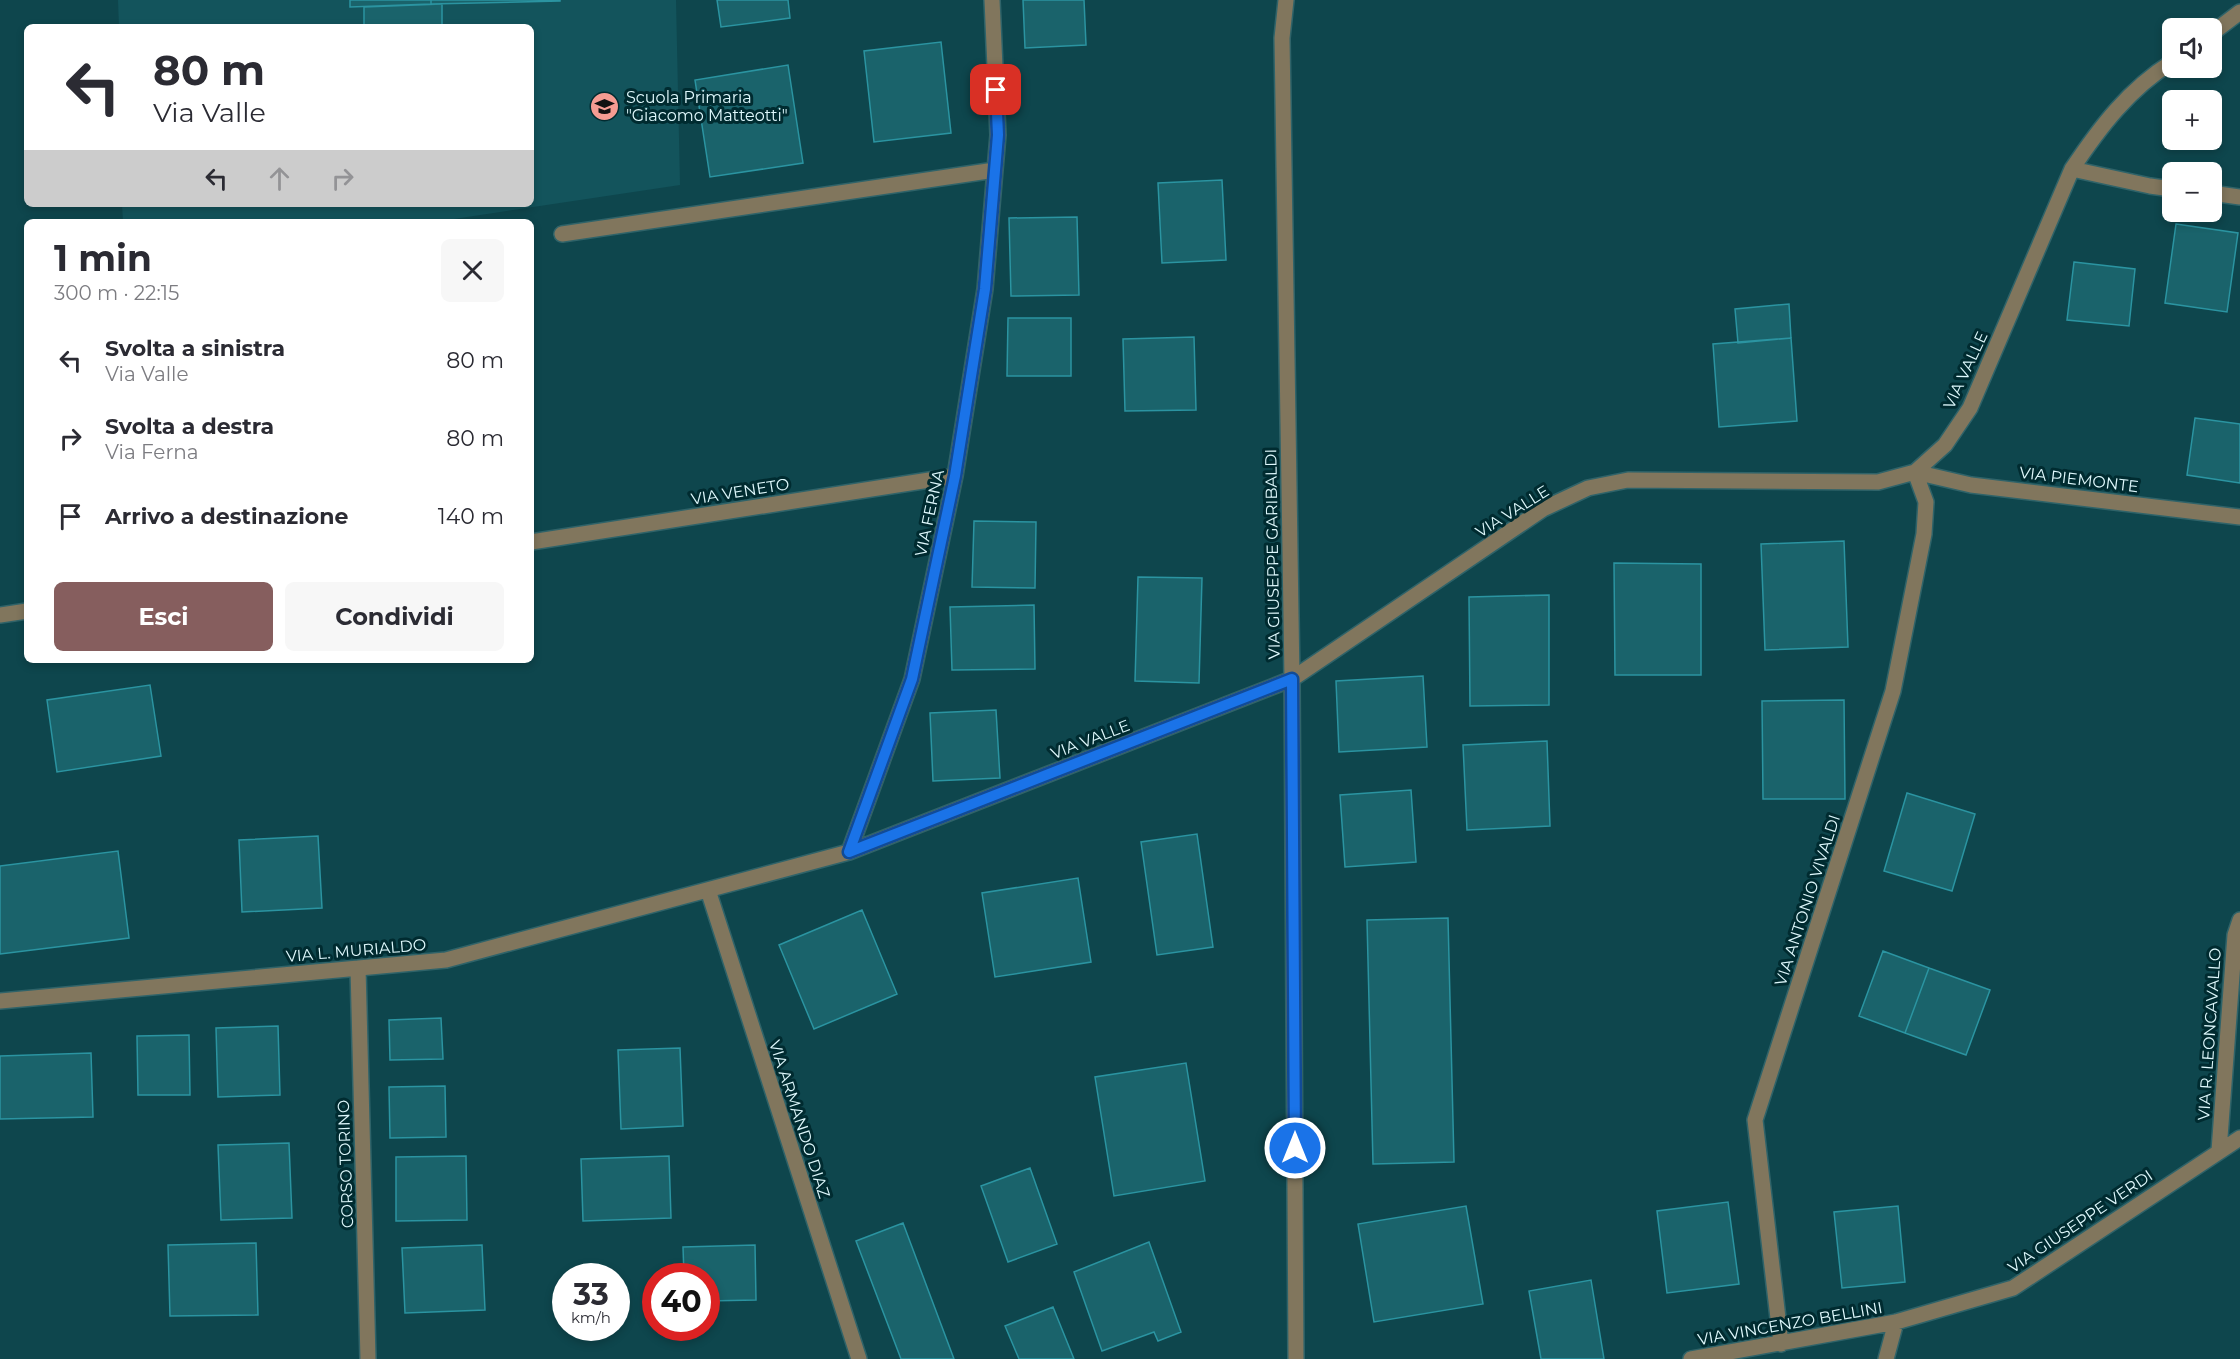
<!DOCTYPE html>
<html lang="it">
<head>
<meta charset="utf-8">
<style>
  body { margin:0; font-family:Montserrat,sans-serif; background:#f7f7f7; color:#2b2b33; height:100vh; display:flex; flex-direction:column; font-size:22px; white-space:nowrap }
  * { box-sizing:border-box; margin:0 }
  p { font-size:20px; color:#7c7c81 }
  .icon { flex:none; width:33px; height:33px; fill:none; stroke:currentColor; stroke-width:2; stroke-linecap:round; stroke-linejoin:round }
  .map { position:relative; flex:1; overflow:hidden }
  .sheet { position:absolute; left:24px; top:219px; width:510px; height:444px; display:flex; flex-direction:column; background:#fff; border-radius:9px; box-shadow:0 3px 9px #0003 }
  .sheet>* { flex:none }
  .hud { position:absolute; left:24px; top:24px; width:510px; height:183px; border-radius:9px; box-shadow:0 3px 9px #0003; background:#fff; color:#2b2b33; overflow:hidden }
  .controls { position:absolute; left:2162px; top:18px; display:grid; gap:12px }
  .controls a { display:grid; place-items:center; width:60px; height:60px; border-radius:9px; background:#fff; box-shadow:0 3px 9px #0003; font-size:30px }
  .speed { position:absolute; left:552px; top:1263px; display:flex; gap:12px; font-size:30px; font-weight:700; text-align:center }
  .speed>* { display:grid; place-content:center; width:78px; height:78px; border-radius:50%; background:#fff; box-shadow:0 3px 9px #0003; line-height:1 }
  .speed small { font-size:15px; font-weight:400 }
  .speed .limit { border:9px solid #d22; background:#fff; color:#111 }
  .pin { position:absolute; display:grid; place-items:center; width:51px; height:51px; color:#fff; margin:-26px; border-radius:12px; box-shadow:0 3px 9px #0006 }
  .me { position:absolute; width:66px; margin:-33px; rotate:0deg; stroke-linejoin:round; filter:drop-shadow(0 0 4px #0008) }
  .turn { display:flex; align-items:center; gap:21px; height:126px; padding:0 30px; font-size:27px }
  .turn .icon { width:78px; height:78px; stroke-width:2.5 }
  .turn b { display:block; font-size:42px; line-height:51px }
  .lanes { display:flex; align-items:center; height:57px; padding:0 30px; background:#0003; justify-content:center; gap:30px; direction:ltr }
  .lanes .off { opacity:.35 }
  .round { display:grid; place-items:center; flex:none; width:63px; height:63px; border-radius:9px; background:#f7f7f7 }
  .summary { display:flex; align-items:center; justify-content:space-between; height:102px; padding:0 30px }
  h1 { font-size:36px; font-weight:700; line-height:45px }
  .action { display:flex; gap:12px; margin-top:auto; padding:12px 30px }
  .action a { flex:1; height:69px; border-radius:9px; background:#865e5e; color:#fff; font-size:24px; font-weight:700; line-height:69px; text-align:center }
  .action a+a { background:#f7f7f7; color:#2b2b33 }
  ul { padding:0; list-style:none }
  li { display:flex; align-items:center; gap:18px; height:78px; padding:0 30px }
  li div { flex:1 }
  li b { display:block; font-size:22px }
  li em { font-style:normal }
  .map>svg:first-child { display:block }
  .built { fill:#13545c }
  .building { fill:#1a636b; stroke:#2b94a1; stroke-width:1.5 }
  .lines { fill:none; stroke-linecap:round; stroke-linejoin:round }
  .minor-casing { stroke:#2f6369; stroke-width:18 }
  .tertiary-casing { stroke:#2f6369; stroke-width:18 }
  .minor { stroke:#81765d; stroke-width:15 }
  .tertiary { stroke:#81765d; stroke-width:15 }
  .route-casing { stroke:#114b97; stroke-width:15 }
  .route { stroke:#1a73e8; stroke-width:10 }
  .labels { text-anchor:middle; stroke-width:6; stroke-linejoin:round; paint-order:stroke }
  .poi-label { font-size:16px; fill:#dff9fd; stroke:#002b30; text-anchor:start }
  .street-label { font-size:16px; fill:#dff9fd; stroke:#002b30 }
</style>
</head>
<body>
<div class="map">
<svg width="2240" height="1359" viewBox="0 0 2240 1359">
  <rect width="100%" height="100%" fill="#0e464d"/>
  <path class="built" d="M118,0H676L680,185L434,222H123L122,204H531V27H119Z"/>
  <path class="building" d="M350,0H431V4L350,7Z
    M431,0H560V1L431,4Z
    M717,0H788L790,18L721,27Z
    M1023,0H1084L1086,45L1025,48Z
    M442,4V27H364V7Z
    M941,42L951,133L874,142L864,51Z
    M788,65L803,163L710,177L695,80Z
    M1222,180L1226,260L1162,263L1158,183Z
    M1077,217L1079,295L1011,296L1009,218Z
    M2176,224L2238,233L2227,312L2165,303Z
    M2074,262L2135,269L2129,326L2067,320Z
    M1789,304L1791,338L1738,343L1735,309Z
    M1008,318H1071V376H1007Z
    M1194,337L1196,410L1125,411L1123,339Z
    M1791,338L1797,421L1719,427L1713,344Z
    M2195,418L2240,424V483L2187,475Z
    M974,521L1036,522L1035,588L972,587Z
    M1844,541L1848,647L1765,650L1761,544Z
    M1614,563L1701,564V675H1615Z
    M1138,577L1202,578L1199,683L1135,681Z
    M1549,595V705L1470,706L1469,597Z
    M1034,605L1035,669L952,670L950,607Z
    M1423,676L1427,747L1339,752L1336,681Z
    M150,685L161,756L57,772L47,700Z
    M1844,700L1845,799H1763L1762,701Z
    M996,710L1000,778L933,781L930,713Z
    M1547,741L1550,826L1467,830L1463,745Z
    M1411,790L1416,862L1345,867L1340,795Z
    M1907,793L1975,814L1952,891L1884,871Z
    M1197,834L1213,947L1157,955L1141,842Z
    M318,836L322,908L242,912L239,840Z
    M118,851L129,938L0,954V866Z
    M1078,878L1091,962L995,977L982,893Z
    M862,910L897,994L814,1029L779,945Z
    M1448,918L1454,1162L1373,1164L1367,920Z
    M1883,951L1929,968L1905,1033L1859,1016Z
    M1929,968L1990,990L1966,1055L1905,1033Z
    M441,1018L443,1059L390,1060L389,1020Z
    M278,1026L280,1095L218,1097L216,1028Z
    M189,1035L190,1095H138L137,1036Z
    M680,1048L683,1126L621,1129L618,1050Z
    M91,1053L93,1117L0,1119V1056Z
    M1186,1063L1205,1181L1114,1196L1095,1077Z
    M445,1086L446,1137L390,1138L389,1087Z
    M289,1143L292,1218L221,1220L218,1145Z
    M466,1156L467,1220L396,1221V1157Z
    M669,1156L671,1218L583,1221L581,1159Z
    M1030,1168L1057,1244L1008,1262L981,1186Z
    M1728,1202L1739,1284L1667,1293L1657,1211Z
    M1466,1206L1483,1304L1374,1322L1358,1224Z
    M1898,1206L1905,1282L1842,1288L1834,1212Z
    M903,1223L954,1359H901L856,1241Z
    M1149,1242L1181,1332L1158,1341L1154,1332L1102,1351L1074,1272Z
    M256,1243L258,1315L170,1316L168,1245Z
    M482,1245L485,1310L405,1313L402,1248Z
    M755,1245L756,1300L706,1301V1276H684L683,1247Z
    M1591,1280L1604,1359H1541L1529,1291Z
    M1053,1307L1074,1359H1019L1005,1326Z"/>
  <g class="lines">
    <defs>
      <path id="minor" d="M2211,34L2240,12
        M2072,169L2150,186L2172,189
        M2211,193L2240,197
        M562,234L995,170
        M1915,472L1971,485L2240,517
        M531,542L955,476
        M0,615L27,611
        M849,852L912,679L955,476L985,289L995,170L998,135L992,0
        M708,890L859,1359
        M358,968L368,1359
        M0,1001L446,960L849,852L1292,679L1543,509L1588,488L1628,480L1878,482L1915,472L1945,445L1970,408L2072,169C2100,127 2129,89 2172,62
        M2219,1151L2235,935L2240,920
        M1781,1344L1755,1120L1893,691L1924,534L1926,502L1915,472
        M1691,1359L1896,1322L2013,1288L2240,1138
        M1886,1359L1896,1322"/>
      <path id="tertiary" d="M1286,0L1282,38L1292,679L1296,1359"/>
    </defs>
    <use href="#minor" class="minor-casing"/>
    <use href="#tertiary" class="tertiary-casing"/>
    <use href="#minor" class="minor"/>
    <use href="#tertiary" class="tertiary"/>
  </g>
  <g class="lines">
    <defs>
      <path id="route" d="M996,90L998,135L985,289L955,476L912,679L849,852L1292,679L1295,1148"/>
    </defs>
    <use href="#route" class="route-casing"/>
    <use href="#route" class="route"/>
  </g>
  <defs>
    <symbol id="school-disc" viewBox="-11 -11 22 22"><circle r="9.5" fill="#f59c92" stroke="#002b30"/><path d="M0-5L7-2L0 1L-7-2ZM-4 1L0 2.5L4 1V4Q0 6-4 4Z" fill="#111"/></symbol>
  </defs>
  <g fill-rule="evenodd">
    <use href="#school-disc" x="588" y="90" width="33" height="33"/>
  </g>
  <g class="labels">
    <g class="poi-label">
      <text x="626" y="103">Scuola Primaria<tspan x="626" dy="18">"Giacomo Matteotti"</tspan></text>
    </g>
    <g class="street-label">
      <text transform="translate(1965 370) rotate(-65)" y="6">VIA VALLE</text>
      <text transform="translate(2079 479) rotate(7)" y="6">VIA PIEMONTE</text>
      <text transform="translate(740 491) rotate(-9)" y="6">VIA VENETO</text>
      <text transform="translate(1512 511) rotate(-32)" y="6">VIA VALLE</text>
      <text transform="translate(929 513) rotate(-78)" y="6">VIA FERNA</text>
      <text transform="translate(1272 554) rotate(-91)" y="6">VIA GIUSEPPE GARIBALDI</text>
      <text transform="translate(1090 739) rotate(-21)" y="6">VIA VALLE</text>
      <text transform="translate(1807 900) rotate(-72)" y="6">VIA ANTONIO VIVALDI</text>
      <text transform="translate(356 950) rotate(-5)" y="6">VIA L. MURIALDO</text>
      <text transform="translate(2209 1034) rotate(-86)" y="6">VIA R. LEONCAVALLO</text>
      <text transform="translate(800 1119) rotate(72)" y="6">VIA ARMANDO DIAZ</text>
      <text transform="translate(345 1164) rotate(-92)" y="6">CORSO TORINO</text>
      <text transform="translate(2080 1221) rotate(-34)" y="6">VIA GIUSEPPE VERDI</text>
      <text transform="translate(1790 1323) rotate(-10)" y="6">VIA VINCENZO BELLINI</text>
    </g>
  </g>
</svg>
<div class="controls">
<a><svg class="icon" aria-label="sound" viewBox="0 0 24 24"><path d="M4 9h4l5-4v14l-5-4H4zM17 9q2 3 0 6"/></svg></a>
<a>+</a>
<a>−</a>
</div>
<div class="speed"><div>33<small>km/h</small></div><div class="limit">40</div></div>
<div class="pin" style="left:996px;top:90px;background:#d93025"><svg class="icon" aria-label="arrive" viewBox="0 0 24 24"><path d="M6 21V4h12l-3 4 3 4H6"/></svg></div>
<svg class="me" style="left:1295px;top:1148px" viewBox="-20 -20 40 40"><circle r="17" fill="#1a73e8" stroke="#fff" stroke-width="3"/><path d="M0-11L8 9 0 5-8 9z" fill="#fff"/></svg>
<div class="hud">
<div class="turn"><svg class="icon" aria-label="left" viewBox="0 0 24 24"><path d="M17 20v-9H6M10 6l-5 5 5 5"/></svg><div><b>80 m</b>Via Valle</div></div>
<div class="lanes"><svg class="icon" aria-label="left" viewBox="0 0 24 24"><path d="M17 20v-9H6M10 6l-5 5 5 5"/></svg><svg class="icon off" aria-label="ahead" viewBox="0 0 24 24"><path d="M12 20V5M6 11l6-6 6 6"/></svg><svg class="icon off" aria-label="right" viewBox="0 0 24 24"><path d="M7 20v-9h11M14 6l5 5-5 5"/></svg></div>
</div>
<section class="sheet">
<div class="summary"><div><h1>1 min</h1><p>300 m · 22:15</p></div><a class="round"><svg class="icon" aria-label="close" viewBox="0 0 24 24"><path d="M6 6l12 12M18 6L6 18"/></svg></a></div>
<ul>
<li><svg class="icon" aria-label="left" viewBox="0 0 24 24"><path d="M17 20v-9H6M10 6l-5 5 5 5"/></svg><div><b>Svolta a sinistra</b><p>Via Valle</p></div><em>80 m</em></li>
<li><svg class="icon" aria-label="right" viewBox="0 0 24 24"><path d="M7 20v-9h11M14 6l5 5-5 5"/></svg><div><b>Svolta a destra</b><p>Via Ferna</p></div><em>80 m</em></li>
<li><svg class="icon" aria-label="arrive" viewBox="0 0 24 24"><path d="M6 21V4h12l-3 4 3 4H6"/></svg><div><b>Arrivo a destinazione</b></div><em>140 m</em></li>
</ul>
<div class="action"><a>Esci</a><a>Condividi</a></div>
</section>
</div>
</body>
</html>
